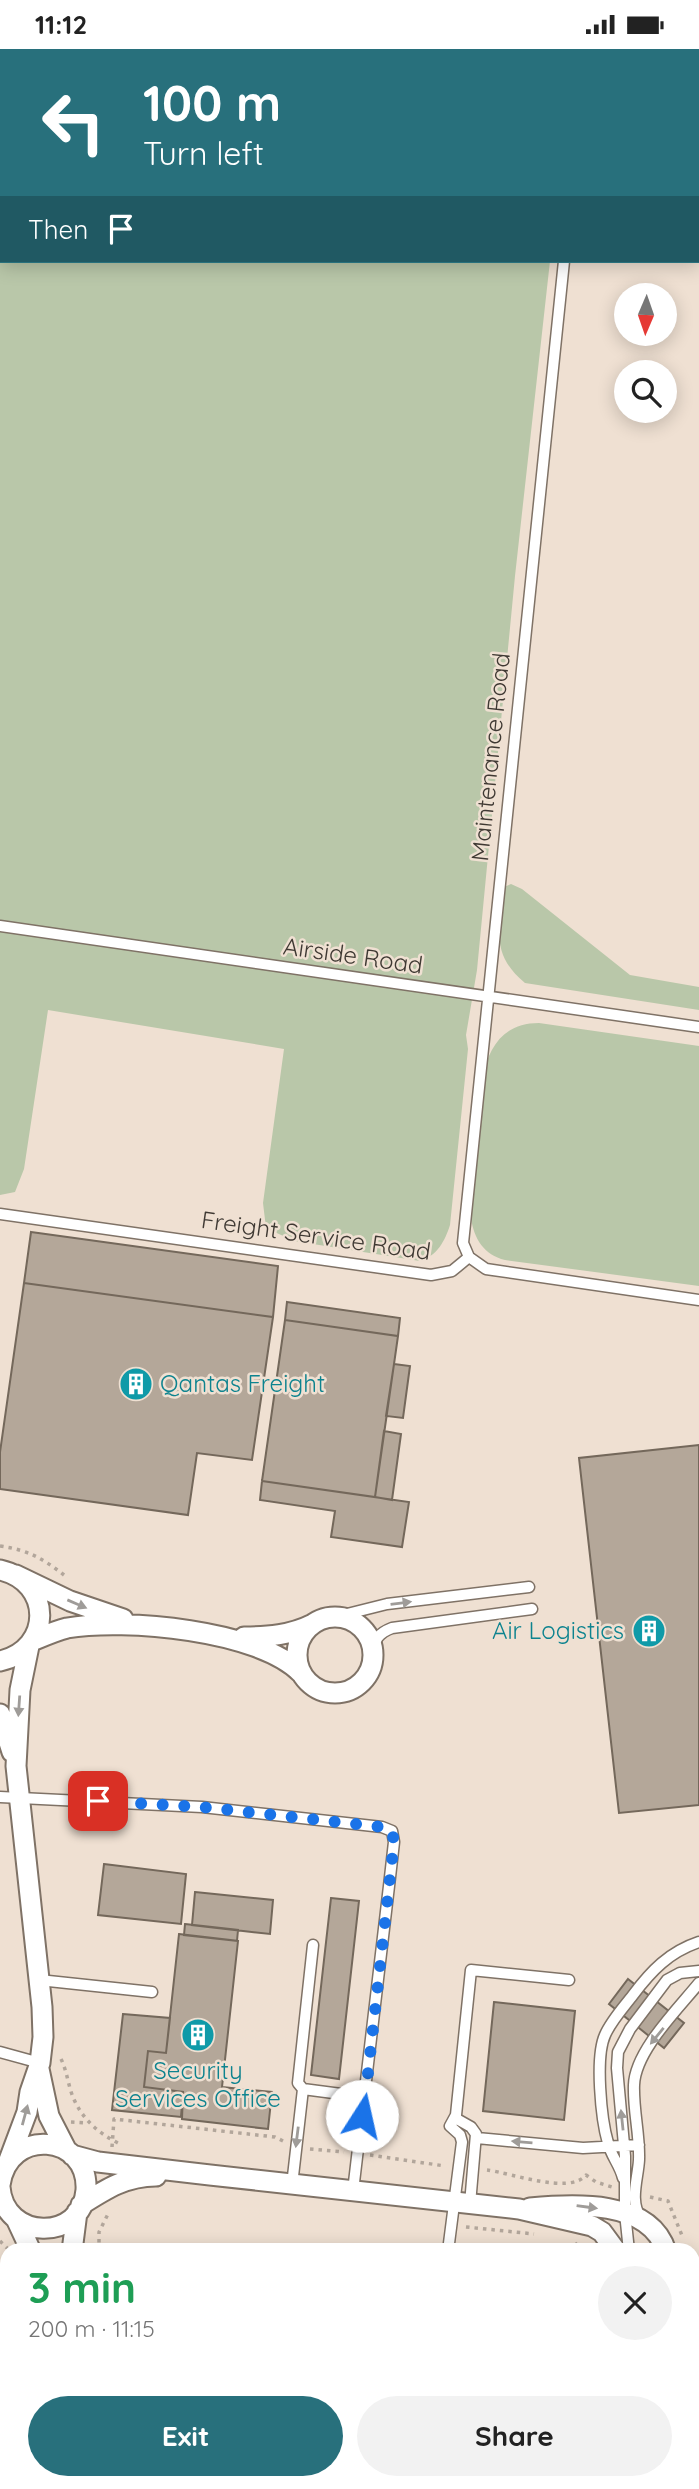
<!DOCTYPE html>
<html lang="en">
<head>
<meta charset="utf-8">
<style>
  body { margin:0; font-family:Quicksand,sans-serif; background:#f2f2f2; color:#222; height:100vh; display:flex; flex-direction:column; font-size:26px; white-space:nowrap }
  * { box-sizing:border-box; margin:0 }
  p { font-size:23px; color:#767676 }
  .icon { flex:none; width:38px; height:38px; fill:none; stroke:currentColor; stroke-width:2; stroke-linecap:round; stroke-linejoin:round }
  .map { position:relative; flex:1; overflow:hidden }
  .panel { position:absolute; left:0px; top:2194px; width:700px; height:247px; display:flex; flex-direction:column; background:#fff; border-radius:21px 21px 0 0; box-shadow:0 4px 18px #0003 }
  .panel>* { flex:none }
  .banner { position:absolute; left:0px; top:0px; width:700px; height:214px; box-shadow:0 4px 18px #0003; background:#28707c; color:#fff; overflow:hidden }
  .needle { width:46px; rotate:182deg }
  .fabs { position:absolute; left:614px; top:234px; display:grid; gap:14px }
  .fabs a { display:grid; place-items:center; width:63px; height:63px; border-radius:50%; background:#fff; box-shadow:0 4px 18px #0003; font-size:35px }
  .pin { position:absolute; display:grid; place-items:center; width:60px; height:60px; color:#fff; margin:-30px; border-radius:14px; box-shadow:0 4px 10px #0006 }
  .me { position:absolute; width:77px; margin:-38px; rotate:10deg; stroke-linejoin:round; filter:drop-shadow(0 0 5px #0008) }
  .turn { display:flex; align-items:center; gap:24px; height:147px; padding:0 28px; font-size:32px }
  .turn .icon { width:91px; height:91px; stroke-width:2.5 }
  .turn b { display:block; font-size:49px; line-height:60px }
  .then { display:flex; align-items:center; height:66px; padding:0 28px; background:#0003; gap:14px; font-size:26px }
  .round { display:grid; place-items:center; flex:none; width:74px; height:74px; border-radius:37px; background:#f2f2f2 }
  .overview { display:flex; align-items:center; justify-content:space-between; height:119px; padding:0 28px }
  h1 { font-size:42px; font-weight:700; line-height:52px; color:#1e9e55 }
  .primary-button { display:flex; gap:14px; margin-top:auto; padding:14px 28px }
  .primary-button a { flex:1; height:80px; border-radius:42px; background:#28707c; color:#fff; font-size:28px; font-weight:700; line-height:80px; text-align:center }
  .primary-button a+a { background:#f2f2f2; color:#222 }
  .status { display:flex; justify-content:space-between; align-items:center; height:49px; padding:0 35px; background:#fff; direction:ltr }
  .status svg { height:19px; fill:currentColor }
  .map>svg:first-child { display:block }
  .green { fill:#b9c7a9 }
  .building { fill:#b4a799; stroke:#74685b; stroke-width:2 }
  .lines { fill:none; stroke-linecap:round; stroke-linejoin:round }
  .service-casing { stroke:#7f7266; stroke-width:13 }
  .minor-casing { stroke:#7f7266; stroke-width:23 }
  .path { stroke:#b2a69b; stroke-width:3.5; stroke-dasharray:3.5 5; stroke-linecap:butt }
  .service { stroke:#fff; stroke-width:10 }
  .minor { stroke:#fff; stroke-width:19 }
  .oneway { fill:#9f9c99 }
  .route { stroke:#1a73e8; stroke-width:12; stroke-dasharray:0 21.6 }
  .labels { text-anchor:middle; stroke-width:5; stroke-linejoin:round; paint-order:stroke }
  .street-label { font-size:24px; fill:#3f3933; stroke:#efe0d2 }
  .culture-label { font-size:24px; fill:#0d838f; stroke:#efe0d2; text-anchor:start }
</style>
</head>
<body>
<div class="status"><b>11:12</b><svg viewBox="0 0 49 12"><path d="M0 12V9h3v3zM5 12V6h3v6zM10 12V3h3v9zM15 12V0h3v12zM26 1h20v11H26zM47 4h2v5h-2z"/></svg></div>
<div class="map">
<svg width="699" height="2440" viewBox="0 0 699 2440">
  <rect width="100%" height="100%" fill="#efe0d2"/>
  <path class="green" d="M0,0H574L2,2V212H550L515,527L477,921L466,986L468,1000L450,1176C445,1192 437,1207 420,1212L294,1192L266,1179L263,1154L284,1000L48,961L24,1120L15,1143L0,1146Z
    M511,835L522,840L630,926L699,938V961L525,934C489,904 500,879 504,838Z
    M539,974L699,997V1237L505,1211C484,1206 474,1190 471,1169C473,1142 475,1115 477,1088C480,1044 478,974 539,974Z"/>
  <path class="building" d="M31,1183L278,1217L273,1268L24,1234Z
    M24,1234L273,1268L252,1411L197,1404L188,1466L0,1440V1403Z
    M287,1253L400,1269L398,1287L285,1271Z
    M285,1271L398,1287L375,1448L262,1432Z
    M394,1315L410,1317L403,1369L386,1367Z
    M384,1382L401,1385L392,1451L375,1448Z
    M699,1396V1756L619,1764L579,1409Z
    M262,1432L409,1453L402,1498L331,1488L335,1462L260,1451Z
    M104,1815L186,1825L181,1875L98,1866Z
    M195,1843L273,1851L270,1885L192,1876Z
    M331,1849L359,1852L339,2030L311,2026Z
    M185,1875L238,1881L237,1892L184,1886Z
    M179,1885L238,1892L222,2038L272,2043L268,2080L182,2070L183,2043L144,2038L148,2002L166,2004Z
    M628,1930L684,1974L664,1999L609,1955Z
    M494,1953L575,1962L564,2071L483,2062Z
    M123,1965L170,1969L166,2004L148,2002L144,2038L183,2043L181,2068L112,2061Z
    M153,2434H187L186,2440H152Z
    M187,2434H274L273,2440H186Z
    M274,2434H299L321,2438L273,2440Z
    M406,2434H453L452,2440H405Z
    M453,2434H534L567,2440H452Z
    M534,2434H624L625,2440H567Z"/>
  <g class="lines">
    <defs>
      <path id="service" d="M586,2V0
        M564,212L463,1194L469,1208L486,1220L699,1251
        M0,877L699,978
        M0,1165L431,1226L452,1222L469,1208
        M335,1568L387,1555L529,1538
        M373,1604C374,1590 379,1584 392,1579L532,1560
        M0,1748L202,1758L382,1778L392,1782L394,1793L389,1837L353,2142
        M39,1931L152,1943
        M0,2003L40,2014
        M303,2040L364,2048
        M455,2069L471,2078L476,2085L470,2155
        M477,2089L583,2099L639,2096
        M623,2129C620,2116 611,2107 608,2094C601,2070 595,2008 605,1986C611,1972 623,1959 633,1946C651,1922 669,1903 699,1893
        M292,2136L303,2040L298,2034L313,1896
        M641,2169C629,2152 638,2130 639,2111C640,2086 633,2061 634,2036C635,2002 678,1960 699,1934
        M448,2202L462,2093L460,2086L450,2077L456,2066L471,1921L569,1931
        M629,2202L625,2164V2107L617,2019L618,2003L630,1980L667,1931L680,1924L699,1922
        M0,2381L7,2382
        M0,2429L7,2430
        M28,2434L59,2440
        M112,2434L113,2440"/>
      <path id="minor" d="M0,1521C53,1533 53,1600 0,1612
        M16,1526L70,1552L123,1570
        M297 1606a38 38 0 1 1 76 0a38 38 0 1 1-76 0Z
        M244,1588C268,1588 291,1586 313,1575
        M32,1592C44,1587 55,1582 67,1579C124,1569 259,1581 301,1624
        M0,1665L12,1703
        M39,2020L49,2067L67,2102
        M72,2106L98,2113L210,2126L519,2160L592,2177L602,2183L616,2202
        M9,2111L27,2063L30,2043L40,2014L43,1988L42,1958L16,1717L20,1641L29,1597
        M0,2136C8,2077 89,2085 86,2141C82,2193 4,2192 0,2138
        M81,2156C106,2140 126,2127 156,2127
        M530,2159C573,2155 650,2150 666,2202
        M17,2172L31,2202
        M72,2202L77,2163
        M693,2423L695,2440
        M99,2434L100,2440
        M650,2434L651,2440
        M82,2440V2434"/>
    </defs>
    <use href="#service" class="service-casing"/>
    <use href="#minor" class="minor-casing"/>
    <path class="path" d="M0,1497C28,1501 42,1509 64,1526
      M61,2010C67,2022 68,2036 73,2048C82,2070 99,2085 120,2095
      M71,2073L88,2074
      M112,2098L114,2070L275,2088L283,2092
      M310,2100L344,2103
      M370,2106L445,2117
      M487,2121C511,2124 570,2146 586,2126L596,2133L612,2138
      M650,2148L668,2152L683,2189
      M466,2178L534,2185
      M0,2192L8,2200
      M575,2194L584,2202
      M99,2202V2183L109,2163
      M693,2257L699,2310"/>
    <use href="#service" class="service"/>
    <use href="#minor" class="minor"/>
  </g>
  <defs><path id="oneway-solid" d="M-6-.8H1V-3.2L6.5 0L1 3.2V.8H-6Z" transform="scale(1.75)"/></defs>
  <g class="oneway">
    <use href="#oneway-solid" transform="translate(401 1554) rotate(-7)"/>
    <use href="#oneway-solid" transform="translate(77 1555) rotate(23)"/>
    <use href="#oneway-solid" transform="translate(19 1657) rotate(94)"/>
    <use href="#oneway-solid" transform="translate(657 1987) rotate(129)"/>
    <use href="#oneway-solid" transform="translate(25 2066) rotate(-75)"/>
    <use href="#oneway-solid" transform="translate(622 2071) rotate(-96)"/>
    <use href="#oneway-solid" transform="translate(297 2088) rotate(97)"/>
    <use href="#oneway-solid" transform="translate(522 2093) rotate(-175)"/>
    <use href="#oneway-solid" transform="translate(587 2158) rotate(8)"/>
  </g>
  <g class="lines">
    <path class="route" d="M98,1752L202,1758L382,1778L392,1782L394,1793L366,2042L362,2067"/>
  </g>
  <defs>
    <symbol id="building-disc" viewBox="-11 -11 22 22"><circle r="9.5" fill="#0f9aa8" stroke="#efe0d2"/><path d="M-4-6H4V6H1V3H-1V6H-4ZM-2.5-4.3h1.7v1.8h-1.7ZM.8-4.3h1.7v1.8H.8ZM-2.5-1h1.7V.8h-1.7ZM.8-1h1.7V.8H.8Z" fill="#fff"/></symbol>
  </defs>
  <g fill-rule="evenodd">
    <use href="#building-disc" x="117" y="1316" width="38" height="38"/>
    <use href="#building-disc" x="630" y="1563" width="38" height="38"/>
    <use href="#building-disc" x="179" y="1967" width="38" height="38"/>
  </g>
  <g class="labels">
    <g class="street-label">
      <text transform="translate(491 708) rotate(-84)" y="8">Maintenance Road</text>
      <text transform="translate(353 907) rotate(8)" y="8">Airside Road</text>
      <text transform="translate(316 1187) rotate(8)" y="8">Freight Service Road</text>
    </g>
    <g class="culture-label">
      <text x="160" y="1343">Qantas Freight</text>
      <text x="624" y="1590" text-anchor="end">Air Logistics</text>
      <text x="198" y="2030" text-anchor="middle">Security<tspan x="198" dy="28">Services Office</tspan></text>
    </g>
  </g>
</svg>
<div class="fabs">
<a><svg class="needle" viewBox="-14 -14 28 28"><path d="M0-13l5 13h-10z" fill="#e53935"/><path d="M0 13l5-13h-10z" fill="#767676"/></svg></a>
<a><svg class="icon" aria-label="search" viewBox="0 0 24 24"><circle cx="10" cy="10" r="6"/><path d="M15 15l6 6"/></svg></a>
</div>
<div class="pin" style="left:98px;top:1752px;background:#d93025"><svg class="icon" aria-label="arrive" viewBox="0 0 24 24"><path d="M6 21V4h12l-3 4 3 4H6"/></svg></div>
<svg class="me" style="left:362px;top:2067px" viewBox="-20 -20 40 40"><circle r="19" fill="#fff"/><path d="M0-13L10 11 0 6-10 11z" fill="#1a73e8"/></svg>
<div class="banner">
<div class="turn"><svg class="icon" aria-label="left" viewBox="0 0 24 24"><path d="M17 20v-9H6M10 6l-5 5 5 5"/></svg><div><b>100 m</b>Turn left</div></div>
<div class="then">Then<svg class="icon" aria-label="arrive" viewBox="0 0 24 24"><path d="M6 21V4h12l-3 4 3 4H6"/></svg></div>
</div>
<section class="panel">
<div class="overview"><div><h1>3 min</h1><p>200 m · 11:15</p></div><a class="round"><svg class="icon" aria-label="close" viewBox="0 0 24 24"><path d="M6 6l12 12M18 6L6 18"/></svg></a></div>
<div class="primary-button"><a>Exit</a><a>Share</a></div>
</section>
</div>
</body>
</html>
